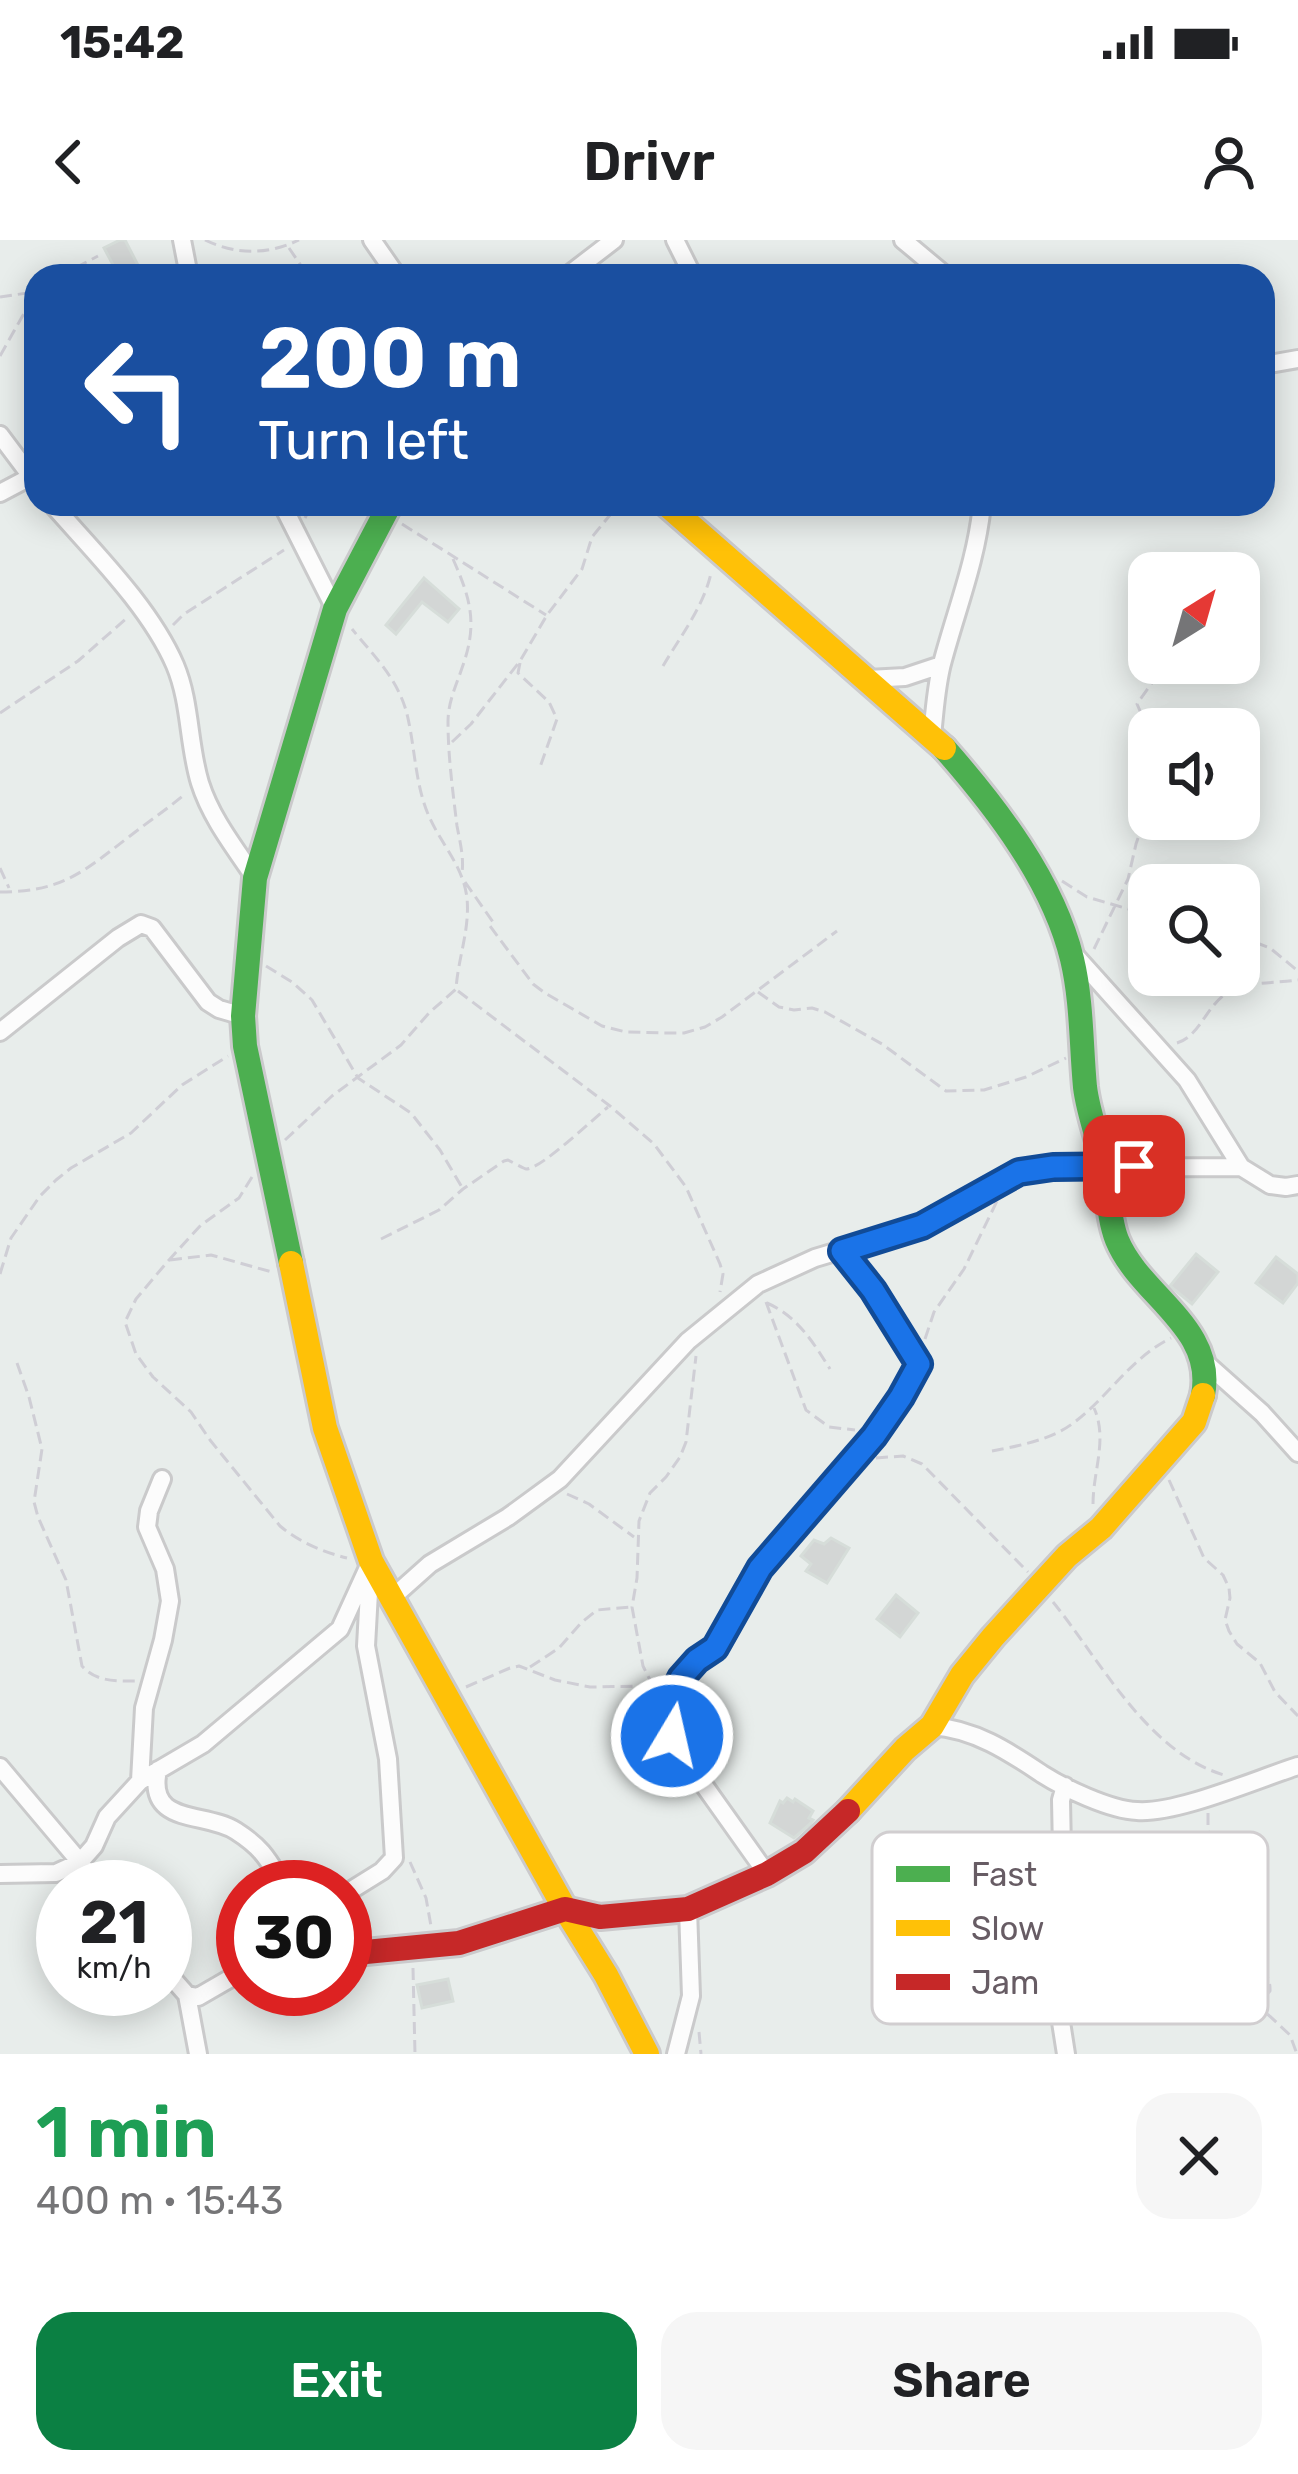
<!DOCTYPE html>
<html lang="en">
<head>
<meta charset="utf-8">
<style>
  body { margin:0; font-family:Rubik,sans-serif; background:#f6f6f6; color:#202124; height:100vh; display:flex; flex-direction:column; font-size:45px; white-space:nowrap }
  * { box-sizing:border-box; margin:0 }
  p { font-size:39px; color:#757577 }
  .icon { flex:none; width:66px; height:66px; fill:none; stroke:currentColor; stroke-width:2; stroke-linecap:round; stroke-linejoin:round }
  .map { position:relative; height:1814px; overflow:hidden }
  .side { display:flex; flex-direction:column; background:#fff; flex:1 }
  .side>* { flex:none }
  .top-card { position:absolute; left:24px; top:24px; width:1251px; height:252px; border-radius:36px; box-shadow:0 6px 30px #0003; background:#1a4fa0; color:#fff; overflow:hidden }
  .needle { width:78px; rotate:37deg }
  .tools { position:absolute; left:1128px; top:312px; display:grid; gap:24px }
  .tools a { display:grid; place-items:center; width:132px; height:132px; border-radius:24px; background:#fff; box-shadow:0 6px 30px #0003; font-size:60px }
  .speed { position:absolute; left:36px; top:1620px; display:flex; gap:24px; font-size:60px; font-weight:700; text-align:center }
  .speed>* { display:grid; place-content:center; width:156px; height:156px; border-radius:50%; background:#fff; box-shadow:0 6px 30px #0003; line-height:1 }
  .speed small { font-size:30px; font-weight:400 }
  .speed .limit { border:18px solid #d22; background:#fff; color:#111 }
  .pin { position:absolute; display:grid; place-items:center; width:102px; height:102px; color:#fff; margin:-51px; border-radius:24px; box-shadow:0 6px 18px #0006 }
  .me { position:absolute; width:132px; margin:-66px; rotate:9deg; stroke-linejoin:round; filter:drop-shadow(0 0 9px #0008) }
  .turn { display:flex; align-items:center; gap:42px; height:252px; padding:0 36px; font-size:54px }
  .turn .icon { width:156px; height:156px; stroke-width:2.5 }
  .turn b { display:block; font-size:84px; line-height:102px }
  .round { display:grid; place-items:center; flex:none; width:126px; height:126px; border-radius:36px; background:#f6f6f6 }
  .summary { display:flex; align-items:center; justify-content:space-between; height:204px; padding:0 36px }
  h1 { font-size:72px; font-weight:600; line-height:90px; color:#1e9e55 }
  .action { display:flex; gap:24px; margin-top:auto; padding:24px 36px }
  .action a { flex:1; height:138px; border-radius:36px; background:#0b8043; color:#fff; font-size:48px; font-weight:600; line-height:138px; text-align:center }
  .action a+a { background:#f6f6f6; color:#202124 }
  .status { display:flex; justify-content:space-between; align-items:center; height:84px; padding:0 60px; background:#fff; direction:ltr }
  .status svg { height:33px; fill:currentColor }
  header { display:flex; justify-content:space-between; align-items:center; height:156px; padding:0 36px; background:#fff; font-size:54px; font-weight:600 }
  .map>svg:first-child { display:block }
  .building { fill:#d3d6d5; stroke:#d6ddd9; stroke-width:3 }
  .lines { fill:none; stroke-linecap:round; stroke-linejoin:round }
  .street-casing { stroke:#cacacb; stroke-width:22 }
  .fast-casing { stroke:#cbcacc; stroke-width:30 }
  .slow-casing { stroke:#cbcacc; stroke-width:30 }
  .jam-casing { stroke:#cbcacc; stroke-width:30 }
  .path { stroke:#cfced5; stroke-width:3; stroke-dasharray:12 6; stroke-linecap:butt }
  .street { stroke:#fcfcfc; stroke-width:16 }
  .fast { stroke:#4caf50; stroke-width:24 }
  .slow { stroke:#ffc107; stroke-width:24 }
  .jam { stroke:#c62828; stroke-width:24 }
  .route-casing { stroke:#114b97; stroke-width:30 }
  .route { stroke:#1a73e8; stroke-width:21 }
  .key { fill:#fff; stroke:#d1ced0; stroke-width:3 }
  .key-label { font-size:33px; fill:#675c64 }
</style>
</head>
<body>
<div class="status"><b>15:42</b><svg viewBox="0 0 49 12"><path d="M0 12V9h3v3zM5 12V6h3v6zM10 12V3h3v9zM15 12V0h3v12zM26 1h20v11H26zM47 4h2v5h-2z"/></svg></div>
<header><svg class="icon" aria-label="back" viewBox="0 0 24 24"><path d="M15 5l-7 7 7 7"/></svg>Drivr<svg class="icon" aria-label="person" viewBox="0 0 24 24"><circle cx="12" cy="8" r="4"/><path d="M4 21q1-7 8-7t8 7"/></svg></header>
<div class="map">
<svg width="1298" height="1814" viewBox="0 0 1298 1814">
  <rect width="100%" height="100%" fill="#e8edeb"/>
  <path class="building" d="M120,0H125L141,31L131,36H119L104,8Z
    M424,338L459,369L448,382L422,362L396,394L386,385Z
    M1196,1014L1218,1032L1192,1064L1170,1046Z
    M1276,1017L1298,1034V1043L1283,1063L1256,1043Z
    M831,1298L849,1308L827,1343L806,1331L811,1324L801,1316L814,1300L824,1304Z
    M896,1355L918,1373L900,1397L877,1379Z
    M787,1558L793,1562L795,1559L813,1571L809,1578L813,1580L810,1584L794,1598L770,1583L780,1561L783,1563Z
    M448,1739L453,1761L422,1768L417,1745Z"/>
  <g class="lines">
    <defs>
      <path id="street" d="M182,0L189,36
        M372,0L397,36
        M675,0L693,36
        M903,0L946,36
        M567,36L614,0
        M1263,125L1298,119
        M0,195L36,243
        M0,253L36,234
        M52,264C93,311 150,367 175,425C191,463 188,504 200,543C211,578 235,608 255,638
        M282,264L335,369
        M868,439L905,437L941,425
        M932,495C935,470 936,444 943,420C957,368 977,318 982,264
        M1074,714L1187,840L1241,927L1270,945L1286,947L1298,945
        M0,792L118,698L141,684L152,688L208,762L219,769L243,776
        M1207,1124L1262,1173L1298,1213
        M393,1357L430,1324L508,1277L560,1239L688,1101L758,1044L815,1018L922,986L1007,936L1034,928L1241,927
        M932,1486C974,1489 1008,1511 1042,1534C1064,1548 1110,1570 1137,1571C1177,1574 1257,1539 1298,1526
        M0,1527L80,1622L97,1647
        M158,1530C146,1586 205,1571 236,1591C264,1609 268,1620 285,1647
        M140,1541L144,1468L163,1400L170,1361L165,1329L147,1287L149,1271L162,1239
        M1065,1546L1061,1560L1062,1611L1052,1667L1057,1713L1056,1750L1066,1814
        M0,1634L56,1633L80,1622L94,1606L107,1577L140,1541L203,1504L340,1389L371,1321
        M767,1634L674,1503L669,1485L671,1460L689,1428L715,1408L722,1398L730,1378L761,1328L874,1196L901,1157L919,1124L873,1050L842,1011
        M345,1654L382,1631L394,1618L388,1519L366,1406L370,1334
        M165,1730L187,1755L198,1757L243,1731
        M187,1755L198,1814
        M676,1814L691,1756L688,1669"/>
      <path id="fast" d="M944,508C996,567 1053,641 1072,719C1082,761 1081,804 1085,847C1088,872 1097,895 1103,919C1109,945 1107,975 1117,1000C1140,1056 1216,1087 1203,1155
        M291,1023L245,806L243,776L255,638L335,369L390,264"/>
      <path id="slow" d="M666,264L944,508
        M291,1023L325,1188L371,1321L565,1669L606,1735L647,1814
        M848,1571L905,1509L932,1486L962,1435L993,1397L1067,1316L1101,1288L1194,1182L1203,1155"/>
      <path id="jam" d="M345,1714L459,1703L565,1669L600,1677L688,1669L767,1634L804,1612L848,1571"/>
    </defs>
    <use href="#street" class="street-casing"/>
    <use href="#fast" class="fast-casing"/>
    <use href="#slow" class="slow-casing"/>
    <use href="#jam" class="jam-casing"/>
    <path class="path" d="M205,0C236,15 267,15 299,0
      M289,8L308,36
      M60,36L98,16
      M0,57L34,52
      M0,116L36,52
      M305,278L312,264
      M402,284L546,375
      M453,319C471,360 478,384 462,428C456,446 448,462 448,482C448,516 453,553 457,586C460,602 464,617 462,633
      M173,385L184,374L284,310
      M520,423L518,433L549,462L557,479L539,530
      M663,426C680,397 704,366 711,333
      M0,473L78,421L128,377
      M1149,491L1137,464L1166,423
      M452,502L471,484L520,421L547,375L582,329L592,297L619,264
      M0,628L9,648
      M1062,641L1087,657L1149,675
      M465,642L493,682L490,686L533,744L545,753L602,786L626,792L668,793H684L705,787L722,777L837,691
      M0,652C62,652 83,632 130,596C148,582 167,569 184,555
      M1239,696L1270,708L1298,731
      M1094,709L1128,639L1136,604L1149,566
      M266,726L292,742L312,760L358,838L411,873L440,910L463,949
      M458,751L610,866L654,904L686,947L720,1024L723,1034L720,1052
      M758,752L779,767L794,770L812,768L825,772L882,804L946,851L984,850L1026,837L1066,818
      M1177,803C1199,796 1205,770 1223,756C1244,740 1273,744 1298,740
      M285,900L332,856L401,805L429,773L456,749C458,718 470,690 467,658C463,625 440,603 428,574C415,543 415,507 407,474C398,439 374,416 352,389
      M252,937L239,958L201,985L168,1021L136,1059L125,1082L136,1114L153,1137L191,1172L210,1200L280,1286C299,1302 323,1312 347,1318
      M381,999L439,970L463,949L504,921L508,920C510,921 525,929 526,929C540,930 594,878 608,867
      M170,1020L211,1015L272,1032
      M0,1034L11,998L40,956L56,940L71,928L131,893L182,845L228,816
      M766,1062L806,1170L829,1187L855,1190
      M767,1063C797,1076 813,1102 830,1129
      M925,1099L934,1072L964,1029L998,959
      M17,1123L29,1157L42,1209L34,1262L38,1277L66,1340L82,1426C96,1442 116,1441 136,1441
      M992,1211C1018,1206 1050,1200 1072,1184C1108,1158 1129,1119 1171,1098
      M876,1218L903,1216L922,1224L1028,1332
      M1169,1240L1204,1318L1223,1335L1229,1348L1230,1358L1225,1380L1229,1391L1237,1404L1260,1423L1275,1452L1298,1476
      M567,1254L589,1264L634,1297
      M1093,1264C1093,1231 1108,1199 1094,1168
      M1053,1362C1101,1421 1147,1512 1224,1535
      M530,1427L559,1408L581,1383L597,1370L630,1367
      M466,1447L510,1428L519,1426L555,1440L590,1447L653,1446
      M652,1465L653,1446L643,1426L632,1367L637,1338L639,1281L650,1253L666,1237L680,1217L686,1202L696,1116
      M1208,1573V1590L1218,1620L1207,1667C1216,1702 1272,1716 1270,1751L1262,1760L1261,1768L1290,1795L1297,1814
      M410,1622L426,1658L431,1686
      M908,1645L952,1685L970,1696L1019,1677L1040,1686
      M1165,1691C1174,1675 1174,1660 1179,1643C1186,1623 1203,1617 1207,1592
      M413,1728L415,1814
      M699,1792L701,1814"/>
    <use href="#street" class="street"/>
    <use href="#fast" class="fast"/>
    <use href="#slow" class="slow"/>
    <use href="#jam" class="jam"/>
  </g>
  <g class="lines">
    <defs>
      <path id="route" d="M672,1496L669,1485L670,1460L681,1438L697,1420L715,1408L760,1328L874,1196L901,1157L919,1124L873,1050L842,1011L922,986L1019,932L1053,927L1134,926"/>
    </defs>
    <use href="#route" class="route-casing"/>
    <use href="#route" class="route"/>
  </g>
  <rect x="872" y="1592" width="396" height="192" rx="18" class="key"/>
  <rect x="896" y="1626" width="54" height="16" fill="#4caf50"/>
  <rect x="896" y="1680" width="54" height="16" fill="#ffc107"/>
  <rect x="896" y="1734" width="54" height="16" fill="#c62828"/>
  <g class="key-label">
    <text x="971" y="1646">Fast</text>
    <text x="971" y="1700">Slow</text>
    <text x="971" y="1754">Jam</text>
  </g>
</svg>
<div class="tools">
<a><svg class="needle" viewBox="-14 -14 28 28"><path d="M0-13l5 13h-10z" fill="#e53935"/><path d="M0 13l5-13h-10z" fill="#757577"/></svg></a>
<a><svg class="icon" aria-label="sound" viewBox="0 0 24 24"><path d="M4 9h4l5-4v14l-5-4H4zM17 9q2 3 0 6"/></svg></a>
<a><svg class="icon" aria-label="search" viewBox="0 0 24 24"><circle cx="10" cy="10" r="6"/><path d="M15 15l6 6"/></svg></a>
</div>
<div class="speed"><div>21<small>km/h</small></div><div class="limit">30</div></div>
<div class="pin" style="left:1134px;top:926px;background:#d93025"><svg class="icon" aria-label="arrive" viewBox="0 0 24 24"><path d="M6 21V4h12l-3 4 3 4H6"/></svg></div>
<svg class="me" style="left:672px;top:1496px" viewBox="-20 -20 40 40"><circle r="17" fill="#1a73e8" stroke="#fff" stroke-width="3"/><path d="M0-11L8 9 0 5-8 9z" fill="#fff"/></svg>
<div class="top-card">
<div class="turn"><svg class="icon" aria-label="left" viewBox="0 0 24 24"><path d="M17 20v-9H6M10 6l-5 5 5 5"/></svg><div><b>200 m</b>Turn left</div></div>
</div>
</div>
<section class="side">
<div class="summary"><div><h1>1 min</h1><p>400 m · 15:43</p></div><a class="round"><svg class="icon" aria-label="close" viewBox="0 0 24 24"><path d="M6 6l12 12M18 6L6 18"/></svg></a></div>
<div class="action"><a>Exit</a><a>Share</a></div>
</section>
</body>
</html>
